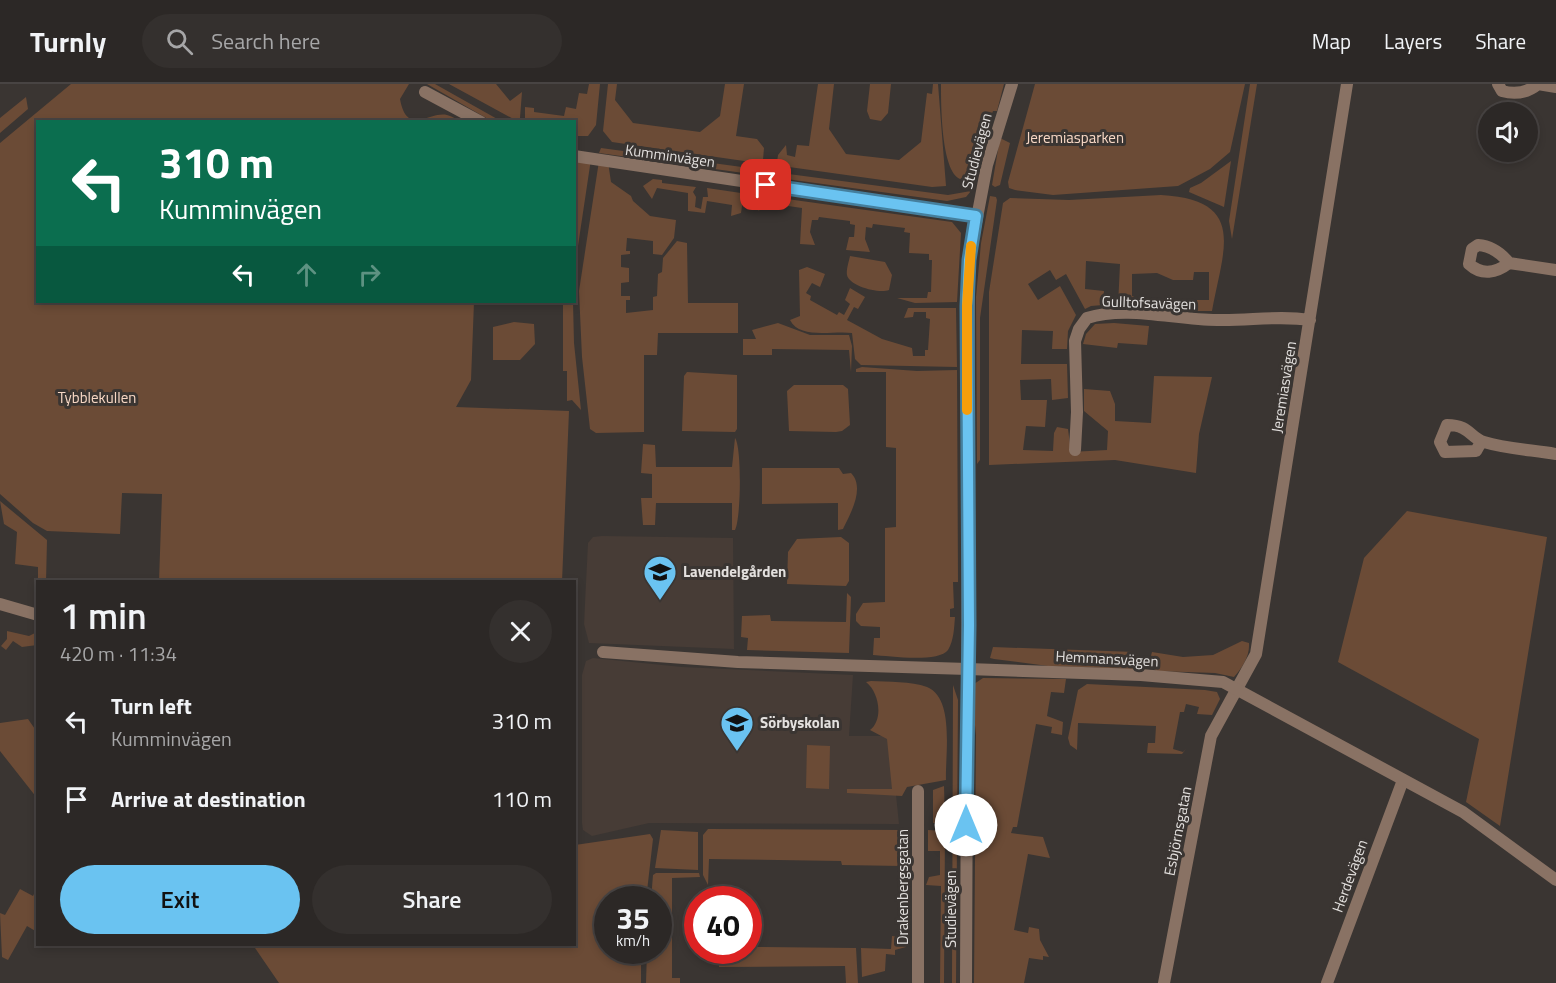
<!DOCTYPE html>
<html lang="en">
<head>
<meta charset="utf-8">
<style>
  body { margin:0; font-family:"Titillium Web",sans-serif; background:#34302e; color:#f1f3f6; height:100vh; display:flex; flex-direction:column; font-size:22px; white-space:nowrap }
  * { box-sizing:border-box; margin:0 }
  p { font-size:20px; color:#a6a6a7 }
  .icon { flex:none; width:33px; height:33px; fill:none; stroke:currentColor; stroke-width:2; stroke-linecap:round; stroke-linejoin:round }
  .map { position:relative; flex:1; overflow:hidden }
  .panel { position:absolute; left:36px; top:496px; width:540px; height:366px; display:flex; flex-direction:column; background:#2c2826; border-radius:0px; box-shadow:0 3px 9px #0003,0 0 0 2px #484443 }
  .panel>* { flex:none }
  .top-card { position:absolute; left:36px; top:36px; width:540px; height:183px; border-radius:0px; box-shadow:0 3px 9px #0003,0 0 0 2px #484443; background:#0b6e4f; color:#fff; overflow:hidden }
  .buttons { position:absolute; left:1478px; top:18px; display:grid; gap:12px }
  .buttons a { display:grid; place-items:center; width:60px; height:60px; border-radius:50%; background:#2c2826; box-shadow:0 3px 9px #0003,0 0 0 2px #484443; font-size:30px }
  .speed { position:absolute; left:594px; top:802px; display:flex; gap:12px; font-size:30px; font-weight:700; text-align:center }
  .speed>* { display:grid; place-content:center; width:78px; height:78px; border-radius:50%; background:#2c2826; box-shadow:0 3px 9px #0003,0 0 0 2px #484443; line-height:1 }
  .speed small { font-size:15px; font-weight:400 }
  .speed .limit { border:9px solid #d22; background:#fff; color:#111 }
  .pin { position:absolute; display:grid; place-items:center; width:51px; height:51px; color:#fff; margin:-26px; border-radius:12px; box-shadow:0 3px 9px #0006 }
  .me { position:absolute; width:66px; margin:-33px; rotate:0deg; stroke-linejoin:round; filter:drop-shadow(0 0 4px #0008) }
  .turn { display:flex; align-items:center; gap:21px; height:126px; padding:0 24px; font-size:27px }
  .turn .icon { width:78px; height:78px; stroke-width:2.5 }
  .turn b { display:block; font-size:42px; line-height:51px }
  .lanes { display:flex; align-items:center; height:57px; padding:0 24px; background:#0003; justify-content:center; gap:30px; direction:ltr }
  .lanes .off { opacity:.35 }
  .round { display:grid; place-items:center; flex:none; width:63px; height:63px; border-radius:32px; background:#34302e }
  .overview { display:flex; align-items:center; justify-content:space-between; height:102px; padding:0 24px }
  h1 { font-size:36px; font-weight:600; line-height:45px }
  .action { display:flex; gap:12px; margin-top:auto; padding:12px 24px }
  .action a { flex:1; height:69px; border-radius:36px; background:#6ac3f1; color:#111; font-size:24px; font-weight:600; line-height:69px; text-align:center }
  .action a+a { background:#34302e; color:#f1f3f6 }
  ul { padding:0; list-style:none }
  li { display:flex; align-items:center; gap:18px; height:78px; padding:0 24px }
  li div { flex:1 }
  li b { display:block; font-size:22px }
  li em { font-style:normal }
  header { display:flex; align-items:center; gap:36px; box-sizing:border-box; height:84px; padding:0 30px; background:#2c2826; border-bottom:2px solid #484443 }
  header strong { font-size:28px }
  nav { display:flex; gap:33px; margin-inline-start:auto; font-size:21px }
  .search { width:420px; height:54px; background:#34302e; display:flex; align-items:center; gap:15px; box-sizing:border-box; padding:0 21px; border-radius:33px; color:#a6a6a7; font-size:22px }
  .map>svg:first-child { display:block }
  .built { fill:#473c36 }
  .green { fill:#6b4b36 }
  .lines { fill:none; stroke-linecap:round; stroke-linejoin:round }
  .minor { stroke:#897264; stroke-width:12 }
  .tertiary { stroke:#897264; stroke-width:12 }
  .route-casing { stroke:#457f9d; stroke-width:15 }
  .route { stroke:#6ac3f1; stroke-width:10 }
  .slow { stroke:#f59e0b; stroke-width:10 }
  .labels { text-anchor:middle; stroke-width:6; stroke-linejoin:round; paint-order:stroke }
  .park-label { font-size:15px; fill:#f8d8c5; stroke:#3a3532 }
  .street-label { font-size:15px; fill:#e3e0de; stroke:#3a3532 }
  .poi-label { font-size:15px; font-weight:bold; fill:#e3e0de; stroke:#3a3532; text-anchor:start }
</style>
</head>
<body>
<header>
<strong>Turnly</strong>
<div class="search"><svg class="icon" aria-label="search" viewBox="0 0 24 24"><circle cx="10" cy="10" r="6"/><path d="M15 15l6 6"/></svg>Search here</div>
<nav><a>Map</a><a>Layers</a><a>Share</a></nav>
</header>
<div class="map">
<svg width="1556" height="899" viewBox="0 0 1556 899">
  <rect width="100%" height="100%" fill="#3a3532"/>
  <path class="built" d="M602,452L733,454L734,565L589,559L584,540L588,459L593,453Z
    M593,574L682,583L853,591L849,652H890L899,740L649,739L592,752L583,746L582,739V591L586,577Z"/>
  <path class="green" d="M71,0H409L400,15C407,53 429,27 447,31C452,32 457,36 461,37L38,38V218H474L471,296L456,323L569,327L562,498H159L162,410L122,409L120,450L47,447L33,439L0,410V59Z
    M427,0H435L499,36L488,35Z
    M449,0H496L510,17L522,8L520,34L517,37Z
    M589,0H600L596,41L588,52H575L574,38L525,37V23L534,24V28L564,32L566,23L576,25L579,9L587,10Z
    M608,0H617L615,16L633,39L700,48L720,32L725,0H744L736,52L757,55L764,64L763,76L758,79L612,58L603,47Z
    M818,0H834L829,45L846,70L899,76L921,58L927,9L932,10L933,0H938L946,102L932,103L782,82L777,78L778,71L786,61L787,71L795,73L797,61L809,62Z
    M870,0H891L888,29L881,37L870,35L867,27Z
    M941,0H1004L997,27H993C989,36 992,47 988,55C981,69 970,79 964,93L960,95C941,87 941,20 941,0Z
    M1035,0H1245L1230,68L1210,85L1178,102L1053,111L1015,106L1009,104L1008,98Z
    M1250,0H1257L1232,155L1229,137Z
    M26,13L28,25L0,49V34Z
    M1000,54L1010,59L1000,101L995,103L992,101Z
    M601,64L742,83L759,86L760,89L758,91L599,69Z
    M574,74L591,75L575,182Z
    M599,77L608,78L611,98L631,112L633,117L650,132L676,136L674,154L662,171L653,170V157L627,154L626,167H630V170L621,171V183L629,184V198L621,199V212H630V216H626V229L653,226V213L657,212L658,190L662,188L663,174L677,157L687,159L688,219H738V249H658L657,271H644V348L596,349L590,345L582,273L579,207Z
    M1231,77L1224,123L1189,108L1190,104L1201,99Z
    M781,89L948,111L971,107L966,113L947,117L779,94Z
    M653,95L662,96V99L696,103L693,108L696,113L695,123L701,125L703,113H708L707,104L741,109L743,115L741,129L731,132L732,121L707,117L705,129L688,127V109L657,104L652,115L643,102Z
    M759,111L952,138L961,149L957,218L915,219L897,214H927L928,208H931L932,176H929V170L909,169L910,149L904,148L905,144L873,140L872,144L866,143L865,155L870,168L846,166L849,153H854L855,141L850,140V137L819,133L818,136H812L810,148L815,161L800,160L802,124L761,118L759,127L753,120L755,114Z
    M1161,111C1248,116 1223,165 1212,227H1196L1197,216H1209V188H1194L1193,196H1173L1157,189L1132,190V212L1140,215L1139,224L1118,222L1120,180L1086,177L1085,205L1104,207L1103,221L1091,222L1085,225L1066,190L1056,196L1050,186L1028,200L1038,216L1060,202L1076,231L1068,247L1067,265H1052L1053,247L1022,246L1021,280H1067L1068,314L1052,316L1051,295L1020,296L1021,316H1047L1045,343L1026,342L1023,366L1053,367L1054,349L1057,343L1068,345L1071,368L1107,366L1108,347L1084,327V305L1110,307L1115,320V337L1151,339L1154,292L1212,293L1199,350L1196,389L1115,376L989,381V208L1003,119L1010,114L1069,116Z
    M990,112L996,113L997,116L980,234V376L977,380L976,213L981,159Z
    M850,172L885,178L892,191L889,206C879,210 849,202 847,191C846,186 849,177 850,172Z
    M807,183L825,190L820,203L812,199L806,209L811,212L810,216L837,231L839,228L844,231L850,220L845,216L850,204L865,213L858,225L854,223L847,236L882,255L912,264L913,272H925V266H928L930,235L926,234V228H914L913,233L904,234L908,224H956L957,283L861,281L855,275L852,249C834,246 800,256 790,236L800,232L799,186Z
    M563,218H573L574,259L581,326L572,316L567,317V287H563Z
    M514,238L534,240L535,260L520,276H493V243Z
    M778,239L810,251H849L852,262L851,288L849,266L772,265V271H743V255H756L752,246Z
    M1114,239L1149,242L1147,261L1118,259L1117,264L1083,260L1086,250L1095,240Z
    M862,283L917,287L957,286L958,498H953L954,524L950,525V533H955C954,544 954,556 948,566C939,579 888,572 873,571L874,554H880V543L861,542L856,537V530L863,519L885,518V444L896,443V364L886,363V288H856V285Z
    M687,288L737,291V345L735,348L682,347L684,292Z
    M794,301H843L848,305L850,341L842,347L836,348L789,347L787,307Z
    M735,354C742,363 741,435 735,446H732V419H656L655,441H643L641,414H652V390L641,389L643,360L655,361L656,383H732Z
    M762,384H839L843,390L851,389C866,404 849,432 843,445L838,446V419L762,420Z
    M0,417L47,456L46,498H38V483L15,480L17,448L4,440Z
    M1407,427L1547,453L1500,742L1466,718L1479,655L1338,578L1364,474Z
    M841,453L849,459V497L846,502L787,500L788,468L797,455Z
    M847,509L851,513L849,569L747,566L748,554L741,553L742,532L770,531L771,537L846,538Z
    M7,547L29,552L37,548V561L22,563L13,557L6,566L1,562L7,555Z
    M1242,557L1249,559C1250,572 1242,584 1234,593L1215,589L1156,587L1149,579L1152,568L1183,573L1213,571Z
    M993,563L1135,568L1137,572L1133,585L1048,582L994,575L990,574Z
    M983,594L1066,595L1064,609L1051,608L1047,632L1063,638L1062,651L1051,649L1052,643L1036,640L1017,743H1013L1011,749L1043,753L1050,774L1028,770L1014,846L1028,849L1029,843L1039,845L1040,856L1049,873L1043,872V876L1029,874L1024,899H974L976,651L971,602Z
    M871,597C888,598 911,597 927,603C955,614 945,672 946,696L907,703L902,712L847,709V705H892L887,655L870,646C884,635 879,608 866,598Z
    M1087,600L1205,606L1217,608L1220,615L1212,631L1197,630L1199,623L1186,620L1184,628H1180L1173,665L1183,668L1186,665L1182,670L1147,669L1148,659H1155L1156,642L1078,639L1077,666L1070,661L1068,654L1078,606Z
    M953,601L958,616L956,899H952Z
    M28,635L37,648V714L0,667V639Z
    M807,661L830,662L829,705L806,704Z
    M944,702L945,736L944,739H933V706Z
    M708,745L903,746L907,749L908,756L906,815L902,818L900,815L902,782L842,781L841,777L709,775L708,801L703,791V751Z
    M661,746L698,748V786L655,784Z
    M928,746L945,747L944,899H940L941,802L926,801L929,793L940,791V767H928Z
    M650,750L653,755L646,816H608V867H641V899H279L253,861H574L575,761Z
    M656,789H699L700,793L672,794V894H680V899H646L647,867H658V816H651L653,791Z
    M37,804V848L27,842L8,876L2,873L0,829L5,831L20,805L33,812Z
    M749,823H757V863L856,864L858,899H846L845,882L719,883V867H748Z
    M892,852L906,854V863L895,866V871L886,870L885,887L862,893L861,864L891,865Z"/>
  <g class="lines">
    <path class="minor" d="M1498,0L1502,7C1516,11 1527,9 1538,0L1556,3
      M425,8L481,38
      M574,72L976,132
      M1509,179C1496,189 1482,192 1469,180L1472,165L1478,161C1491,162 1501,169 1509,179L1556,186
      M1481,358L1476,367L1445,368L1440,358L1447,341C1470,341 1470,354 1484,358C1507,365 1533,366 1556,370
      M1075,366L1077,328L1075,257L1079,245L1087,234C1127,221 1175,236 1217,236C1248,237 1279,231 1310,236
      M0,520L38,531
      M603,568L738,578L968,585
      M918,899V707
      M1164,899L1211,652L1256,570L1347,0
      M1327,899L1403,696"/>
    <path class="tertiary" d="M968,585L1141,591L1223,598L1463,728L1556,796
      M966,899L969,176L987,81L1012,0"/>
  </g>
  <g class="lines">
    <defs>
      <path id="route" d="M766,101L976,132L969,176L967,222L969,541L966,741"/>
    </defs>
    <use href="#route" class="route-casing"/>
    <use href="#route" class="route"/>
    <path class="slow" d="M967,326V222L971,162"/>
  </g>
  <defs>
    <symbol id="school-pin" viewBox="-11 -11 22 30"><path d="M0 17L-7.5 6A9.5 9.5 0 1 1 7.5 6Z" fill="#6ac3f1" stroke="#3a3532"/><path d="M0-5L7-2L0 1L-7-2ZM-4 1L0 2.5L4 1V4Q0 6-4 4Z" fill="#111"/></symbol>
  </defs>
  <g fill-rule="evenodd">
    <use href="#school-pin" x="641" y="469" width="38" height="52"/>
    <use href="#school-pin" x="718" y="620" width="38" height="52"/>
  </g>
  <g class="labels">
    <g class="park-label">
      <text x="1075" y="59">Jeremiasparken</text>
      <text x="97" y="319">Tybblekullen</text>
    </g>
    <g class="street-label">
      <text transform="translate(977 67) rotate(-75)" y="5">Studievägen</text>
      <text transform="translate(670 72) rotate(8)" y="5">Kumminvägen</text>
      <text transform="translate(1149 219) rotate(2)" y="5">Gulltofsavägen</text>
      <text transform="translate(1284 303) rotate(-81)" y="5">Jeremiasvägen</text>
      <text transform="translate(1107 575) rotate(3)" y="5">Hemmansvägen</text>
      <text transform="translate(1178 747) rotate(-79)" y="5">Esbjörnsgatan</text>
      <text transform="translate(1350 792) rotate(-70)" y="5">Herdevägen</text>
      <text transform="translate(903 803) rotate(-90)" y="5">Drakenbergsgatan</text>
      <text transform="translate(951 825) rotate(-90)" y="5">Studievägen</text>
    </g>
    <g class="poi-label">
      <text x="683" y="493">Lavendelgården</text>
      <text x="760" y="644">Sörbyskolan</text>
    </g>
  </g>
</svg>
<div class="buttons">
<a><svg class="icon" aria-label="sound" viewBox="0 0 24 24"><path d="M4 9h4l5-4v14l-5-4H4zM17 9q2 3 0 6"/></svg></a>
</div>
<div class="speed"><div>35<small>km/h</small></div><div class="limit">40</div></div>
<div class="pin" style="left:766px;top:101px;background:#d93025"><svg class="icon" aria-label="arrive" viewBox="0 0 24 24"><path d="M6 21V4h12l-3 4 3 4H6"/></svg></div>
<svg class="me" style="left:966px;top:741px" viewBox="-20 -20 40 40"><circle r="19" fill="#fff"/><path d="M0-13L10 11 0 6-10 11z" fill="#6ac3f1"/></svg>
<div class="top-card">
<div class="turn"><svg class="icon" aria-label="left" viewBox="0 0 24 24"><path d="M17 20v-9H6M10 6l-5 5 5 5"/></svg><div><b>310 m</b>Kumminvägen</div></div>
<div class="lanes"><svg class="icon" aria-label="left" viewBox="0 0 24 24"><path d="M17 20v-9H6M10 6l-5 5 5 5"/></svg><svg class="icon off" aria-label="ahead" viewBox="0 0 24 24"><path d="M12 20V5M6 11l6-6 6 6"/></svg><svg class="icon off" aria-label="right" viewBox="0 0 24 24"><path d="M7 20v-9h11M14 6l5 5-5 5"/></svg></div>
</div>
<section class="panel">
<div class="overview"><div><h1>1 min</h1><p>420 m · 11:34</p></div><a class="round"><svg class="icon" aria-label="close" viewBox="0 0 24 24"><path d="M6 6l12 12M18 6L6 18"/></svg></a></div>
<ul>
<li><svg class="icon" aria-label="left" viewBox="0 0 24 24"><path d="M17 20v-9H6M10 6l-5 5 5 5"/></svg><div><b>Turn left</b><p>Kumminvägen</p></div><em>310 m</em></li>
<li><svg class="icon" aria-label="arrive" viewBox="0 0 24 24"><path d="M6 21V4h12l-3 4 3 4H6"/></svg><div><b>Arrive at destination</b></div><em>110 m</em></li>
</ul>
<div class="action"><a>Exit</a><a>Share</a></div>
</section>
</div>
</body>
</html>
